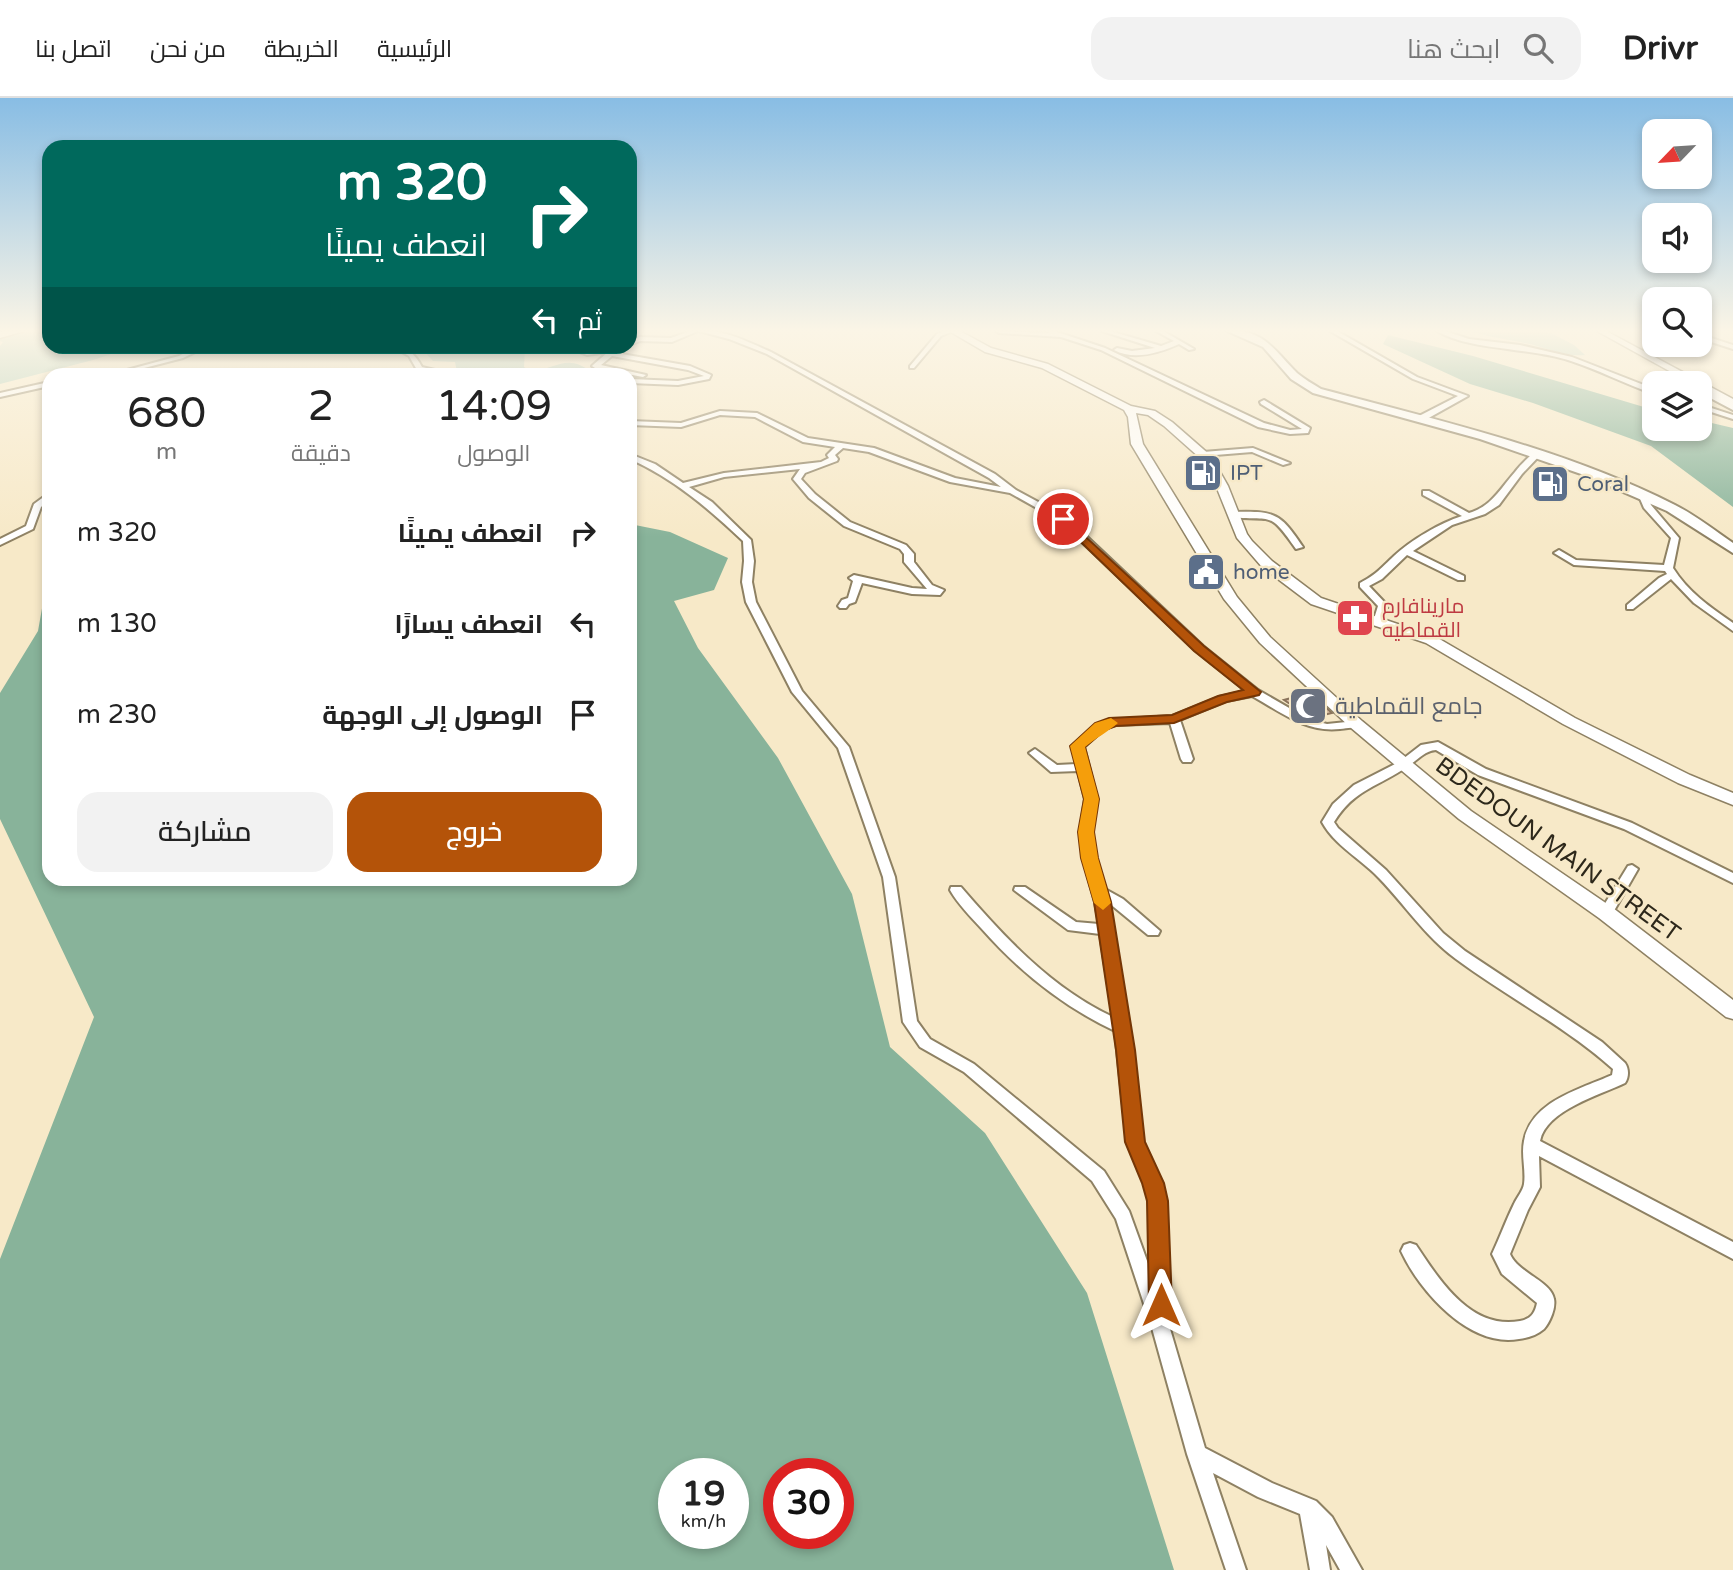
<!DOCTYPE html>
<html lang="ar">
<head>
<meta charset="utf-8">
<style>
  body { margin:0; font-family:"Varela Round",Cairo,sans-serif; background:#f2f2f2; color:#222; direction:rtl; height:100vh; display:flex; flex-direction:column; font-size:26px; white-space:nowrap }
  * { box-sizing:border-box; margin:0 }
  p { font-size:23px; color:#767676 }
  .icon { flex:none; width:38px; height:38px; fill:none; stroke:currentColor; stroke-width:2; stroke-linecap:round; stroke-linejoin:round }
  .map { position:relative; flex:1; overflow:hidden; direction:ltr }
  .drawer { position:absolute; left:42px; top:270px; width:595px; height:518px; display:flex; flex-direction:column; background:#fff; border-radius:21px; box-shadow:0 4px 10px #0003; direction:rtl }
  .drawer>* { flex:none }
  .banner { position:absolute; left:42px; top:42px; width:595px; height:214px; border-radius:21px; box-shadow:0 4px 10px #0003; direction:rtl; background:#00695c; color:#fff; overflow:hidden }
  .needle { width:46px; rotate:245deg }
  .tools { position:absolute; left:1642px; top:21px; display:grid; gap:14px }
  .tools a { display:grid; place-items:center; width:70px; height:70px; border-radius:14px; background:#fff; box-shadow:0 4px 10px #0003; font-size:35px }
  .speed { position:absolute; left:658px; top:1360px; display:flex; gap:14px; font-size:35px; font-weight:700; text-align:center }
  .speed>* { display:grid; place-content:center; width:91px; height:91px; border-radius:50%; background:#fff; box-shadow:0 4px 10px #0003; line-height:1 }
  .speed small { font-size:18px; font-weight:400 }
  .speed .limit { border:10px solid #d22; background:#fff; color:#111 }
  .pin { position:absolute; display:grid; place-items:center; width:60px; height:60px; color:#fff; margin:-30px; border:4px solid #fff; border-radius:50%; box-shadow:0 2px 7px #0007 }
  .me { position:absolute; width:77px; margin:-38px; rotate:0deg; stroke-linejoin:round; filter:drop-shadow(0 0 5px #0008) }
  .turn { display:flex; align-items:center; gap:24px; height:147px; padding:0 35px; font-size:32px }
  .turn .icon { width:91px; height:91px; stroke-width:2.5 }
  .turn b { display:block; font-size:49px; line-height:60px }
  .then { display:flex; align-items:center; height:66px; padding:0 35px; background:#0003; gap:14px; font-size:26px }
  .eta { display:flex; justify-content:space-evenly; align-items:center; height:119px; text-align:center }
  .eta b { font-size:42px; font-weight:600; line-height:49px }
  .action { display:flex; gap:14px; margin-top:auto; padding:14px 35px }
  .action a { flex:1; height:80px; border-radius:21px; background:#b45309; color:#fff; font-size:28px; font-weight:600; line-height:80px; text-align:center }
  .action a+a { background:#f2f2f2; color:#222 }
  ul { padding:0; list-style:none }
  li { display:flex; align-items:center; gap:21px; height:91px; padding:0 35px }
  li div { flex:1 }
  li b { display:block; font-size:26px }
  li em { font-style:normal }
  header { display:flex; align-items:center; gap:42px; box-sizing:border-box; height:98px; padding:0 35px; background:#fff; border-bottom:2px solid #e0e0e0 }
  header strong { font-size:33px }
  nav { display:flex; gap:38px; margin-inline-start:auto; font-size:24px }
  .search { width:490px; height:63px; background:#f2f2f2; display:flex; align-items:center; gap:18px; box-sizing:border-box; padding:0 24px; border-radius:21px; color:#767676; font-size:26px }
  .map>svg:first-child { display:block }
  .green { fill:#a7cab6 }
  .forest { fill:#88b39a; fill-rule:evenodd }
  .building { fill:#d5bca2; stroke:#8b745c; stroke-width:2 }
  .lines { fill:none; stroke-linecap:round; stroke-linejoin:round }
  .minor-casing { stroke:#8e8163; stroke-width:4 }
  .tertiary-casing { stroke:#8e8163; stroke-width:3 }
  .secondary-casing { stroke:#8e8163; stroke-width:3 }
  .primary-casing { stroke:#8e8163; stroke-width:4 }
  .minor { fill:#fff; fill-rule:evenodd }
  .tertiary { fill:#fff; fill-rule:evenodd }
  .secondary { fill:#fff; fill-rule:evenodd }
  .primary { fill:#fff; fill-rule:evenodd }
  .route { fill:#b45309; stroke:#753606; stroke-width:2 }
  .slow { fill:#f59e0b }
  .labels { text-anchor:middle; stroke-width:5; stroke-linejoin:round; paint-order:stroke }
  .far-service-label { font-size:21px; fill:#4e5e75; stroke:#f7e9c8; text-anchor:start }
  .far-health-label { font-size:21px; fill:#be3a42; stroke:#f7e9c8; text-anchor:start }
  .worship-label { font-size:24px; fill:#5b616d; stroke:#f7e9c8; text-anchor:start }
  .street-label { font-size:24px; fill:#2d281b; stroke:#f7e9c8 }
</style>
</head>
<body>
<header>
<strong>Drivr</strong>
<div class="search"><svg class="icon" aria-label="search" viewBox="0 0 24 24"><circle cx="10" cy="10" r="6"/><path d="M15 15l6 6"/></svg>ابحث هنا</div>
<nav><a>الرئيسية</a><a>الخريطة</a><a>من نحن</a><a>اتصل بنا</a></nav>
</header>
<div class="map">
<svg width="1733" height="1472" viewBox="0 0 1733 1472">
  <rect width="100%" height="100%" fill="#f7e9c8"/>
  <path class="green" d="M30,233H49V248L133,249L93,262L0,286V248L3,244L0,243V240Z
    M1470,233L1551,235L1574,247L1585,257C1564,259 1545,249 1525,245C1505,241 1489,239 1470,233Z
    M420,249H525L524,269L531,274C560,269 568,255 594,276H479L457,274L455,264L433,263Z"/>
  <path class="forest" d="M1388,237L1473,258L1654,312V331H1699V322L1733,330V409L1651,348L1533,305L1470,286L1383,246Z
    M630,426L670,434L728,460L714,492L674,503L698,550L778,660L852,796L890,949L985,1035L1087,1195L1174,1472H0V1161L94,919L0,721V595L38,533L49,471V780H630ZM674,1376H733V1435H674ZM779,1376H838V1435H779Z"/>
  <path class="building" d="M1309,595L1311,596L1332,615L1311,620L1284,602Z"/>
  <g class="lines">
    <defs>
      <path id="minor" d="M690,233H698L672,244L640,243L630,247V243L639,239L671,240Z
        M699,233C724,231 748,244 771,254L995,376L1016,392L1066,419L1203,548L1258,592L1310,622L1327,626L1356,623L1361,626C1355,630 1348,630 1340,631C1306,635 1281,614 1252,598L1226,603L1180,622L1193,661L1191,664H1183L1181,661L1170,625L1115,627L1104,631L1084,649L1097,701L1092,734L1095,760L1105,791L1123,801L1160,833L1158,837H1148L1109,805L1132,952L1143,1044L1161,1085L1165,1103L1170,1220L1168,1224L1205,1350L1272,1385L1316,1403L1332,1419L1362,1472H1340L1326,1447L1330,1472H1310L1300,1416L1258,1399L1213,1375L1246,1472H1226L1187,1356L1152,1230L1116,1121L1092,1083L964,974L920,949L903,924L883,779L838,650L792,594L746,504L742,484L744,463L743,443C708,410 674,381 630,361V356L655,366L683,385L724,375L821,364L829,360L827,357L835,349L803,344L755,319L720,317L681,329L630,327V323L681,325L720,313L757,315L808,340L874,350L955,380L1001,389L989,380L767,256L729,241ZM843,350L869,354L950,384L1010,395L1060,423L1195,552L1246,593L1219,599L1172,618L1110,622L1096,627L1072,648L1077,666L1057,667L1035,651L1029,655L1051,674L1078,673L1085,701L1080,734L1083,760L1095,804L1099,826L1076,824L1025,789H1015L1014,792L1068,832L1100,836L1113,919C1051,890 1004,839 961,789H951L950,792C958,806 970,818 981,830C1019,873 1062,908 1115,933L1127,1044L1145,1085L1149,1103L1151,1174L1129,1113L1104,1073L974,966L930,941L917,923L895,779L849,649L802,593L756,504L752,484L754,463L751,442L712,404L689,389L724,379L800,371L793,381L809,400L844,428L900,451L904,456V464L927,491L912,490L854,477L849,480L853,483L848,500L842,502L838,508L840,510H846L849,506L855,504L862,485L912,496L940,497L944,492L932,487L914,464V456L906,447L850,424L815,396L801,381L805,375L837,363L838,361L835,357Z
        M945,233H953L941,238L914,270H910V268L937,236Z
        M996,233L1050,235L1046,233H1054L1105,250L1264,325L1290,332L1302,331L1261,306L1260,304L1264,302L1310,330L1308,335L1290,336L1258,329L1101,252L1061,239L999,235Z
        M1102,233H1110L1161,248L1174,243L1156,233H1163L1194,251L1189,252L1179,246C1159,255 1134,263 1114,252L1117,250L1132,253L1155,250Z
        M1330,233H1337L1417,279L1468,298L1425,322H1419V318L1458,298L1413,281Z
        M1437,233H1445L1469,241L1520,247L1572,259L1654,291V296C1625,286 1597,271 1568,262C1528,249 1471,253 1437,233Z
        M1699,236L1733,247V251L1699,240Z
        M198,248H208L183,260L121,276H112L179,258Z
        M391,248C407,248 415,256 422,269L452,276H440L417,272L409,258Z
        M564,248H575L588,253L616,250L619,252L616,255L690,268L711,277L709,281L678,287L630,285V281L678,283L704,278L688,272L612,258L601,267L646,277L643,279L595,270L592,268L593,267L608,254L587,257Z
        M1681,275L1683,276L1685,280L1692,285H1684L1680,282L1678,277Z
        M49,284V288L0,299V295Z
        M1699,289L1733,307V312L1699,294Z
        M1699,306L1733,317V321L1699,310Z
        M1253,350L1290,365L1283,367L1252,354L1203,358L1199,356L1203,354Z
        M1535,353L1542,355L1522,376L1499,407L1485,416L1452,427L1413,453L1464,478V482H1458L1407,457L1382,481L1369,488L1388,508L1381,526H1375L1373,524L1378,508L1360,489V485C1377,476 1381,470 1394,458C1411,442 1440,425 1462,418L1423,397V393H1429L1469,415C1492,408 1500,391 1515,374C1521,366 1528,360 1535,353Z
        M1639,394H1645L1651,407L1679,440L1673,470C1688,494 1710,509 1733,525V533L1694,505L1671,481L1633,511H1627V507L1659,480L1667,476L1665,473L1574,467L1554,455L1559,452L1576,462L1664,467L1671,440L1644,410L1638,396Z
        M49,395V402L41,409L33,431L0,447V441L26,428L34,406Z
        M1234,414C1276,413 1280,415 1303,449L1296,451C1268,411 1273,424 1231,419L1230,417Z
        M1438,644L1486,671L1632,725L1733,775V785L1624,731L1478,677L1436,652C1424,653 1418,662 1408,668C1379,689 1355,690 1334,724L1338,730L1386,772L1443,835L1465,853L1602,944L1625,965C1629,971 1629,979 1625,985C1600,997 1546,1012 1540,1043L1733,1144V1161L1539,1058L1540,1089L1528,1112L1510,1156C1518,1175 1551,1183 1554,1201C1556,1210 1550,1224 1544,1231C1537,1237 1528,1240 1519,1241C1470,1250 1420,1194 1401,1153L1404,1147L1410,1145L1416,1147C1440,1183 1471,1232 1520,1223C1531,1221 1535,1215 1537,1205L1502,1176L1492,1156C1500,1139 1506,1122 1514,1106C1517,1099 1523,1093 1524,1086C1526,1072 1521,1057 1524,1043C1531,1003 1581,991 1612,977L1613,971C1565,928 1507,899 1456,861C1425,838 1405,807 1379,780C1360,760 1335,748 1322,724L1333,706L1354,687L1399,664L1421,647Z
        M1632,767L1638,771L1611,818H1601L1599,815L1601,812L1628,768Z"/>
      <path id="tertiary" d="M1597,233H1606L1733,301V308L1699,291V285H1691Z"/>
      <path id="secondary" d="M8,233H24L0,240V234Z
        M949,233H960L991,250L1048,266L1131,308L1155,313L1172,324L1211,358L1228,388L1247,436L1252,443L1272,463L1321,500L1436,539L1575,620L1690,677L1733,695V707L1678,685L1563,626L1426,545L1311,506L1262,469L1237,440L1216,388L1200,360L1164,328L1148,317L1136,315L1143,346L1237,499L1270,539L1362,623L1471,713L1613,810L1733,902V921L1726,919L1599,820L1459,721L1350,629L1260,545L1224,501L1131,346L1128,319L1124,312L1042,270L985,254Z"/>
      <path id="primary" d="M1227,233C1263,230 1275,253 1297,275C1304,281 1313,286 1321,291C1440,323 1564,351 1675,407C1695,417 1714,432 1733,445V455L1667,413L1584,377L1480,341L1313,295L1291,281L1263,249Z"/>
    </defs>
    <use href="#minor" class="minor-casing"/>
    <use href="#tertiary" class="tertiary-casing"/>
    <use href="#secondary" class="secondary-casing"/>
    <use href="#primary" class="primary-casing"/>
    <use href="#minor" class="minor"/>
    <use href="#tertiary" class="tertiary"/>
    <use href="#secondary" class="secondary"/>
    <use href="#primary" class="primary"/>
  </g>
  <linearGradient id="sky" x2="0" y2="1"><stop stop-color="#88bde4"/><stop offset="0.53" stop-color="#fbf5e6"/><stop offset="1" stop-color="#fbf5e6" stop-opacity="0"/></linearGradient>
  <rect width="1733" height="439" fill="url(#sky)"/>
  <path class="route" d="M1063,418L1204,548L1261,594L1259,597L1227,604L1174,625L1116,628L1105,632L1085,649L1099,701L1094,734L1098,760L1111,804L1135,952L1145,1044L1164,1085L1168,1103L1172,1207L1169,1215L1161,1218L1152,1215L1149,1207L1147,1103L1142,1085L1125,1044L1116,952L1094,804L1081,760L1078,734L1084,701L1070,648L1095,625L1109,620L1172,617L1218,598L1243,592L1194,553L1059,423L1057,421Z"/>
  <path class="slow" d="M1111,620L1118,625C1109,633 1096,640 1085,649L1099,701L1094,734L1098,760L1111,805L1103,812L1094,805L1081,760L1078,734L1084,701L1070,648L1095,625Z"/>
  <defs>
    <symbol id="fuel-square" viewBox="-11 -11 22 22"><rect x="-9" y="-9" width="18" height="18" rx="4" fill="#5c6f8a" stroke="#f7e9c8"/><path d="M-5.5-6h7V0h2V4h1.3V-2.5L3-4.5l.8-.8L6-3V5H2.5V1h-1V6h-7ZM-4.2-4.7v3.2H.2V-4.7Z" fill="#fff"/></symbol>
    <symbol id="civic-square" viewBox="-11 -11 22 22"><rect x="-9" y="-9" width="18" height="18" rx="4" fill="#5c6f8a" stroke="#f7e9c8"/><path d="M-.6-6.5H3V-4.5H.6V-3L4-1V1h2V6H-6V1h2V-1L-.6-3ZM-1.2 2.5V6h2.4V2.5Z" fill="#fff"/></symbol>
    <symbol id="pharmacy-square" viewBox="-11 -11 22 22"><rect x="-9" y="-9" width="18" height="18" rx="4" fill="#e0444e" stroke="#f7e9c8"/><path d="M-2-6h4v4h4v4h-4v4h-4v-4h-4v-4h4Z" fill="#fff"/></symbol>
    <symbol id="mosque-square" viewBox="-11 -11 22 22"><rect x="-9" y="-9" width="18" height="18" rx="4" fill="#6b7280" stroke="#f7e9c8"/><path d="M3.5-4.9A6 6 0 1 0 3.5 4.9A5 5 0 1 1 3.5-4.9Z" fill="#fff"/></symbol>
  </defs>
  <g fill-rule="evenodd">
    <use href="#fuel-square" x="1181" y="353" width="44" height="44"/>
    <use href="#fuel-square" x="1528" y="364" width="44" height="44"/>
    <use href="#civic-square" x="1184" y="452" width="44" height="44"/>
    <use href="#pharmacy-square" x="1333" y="498" width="44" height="44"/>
    <use href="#mosque-square" x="1286" y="586" width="44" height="44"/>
  </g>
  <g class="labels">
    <g class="far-service-label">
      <text x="1230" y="382">IPT</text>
      <text x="1577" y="393">Coral</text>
      <text x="1233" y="481">home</text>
    </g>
    <g class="far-health-label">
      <text x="1382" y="515">مارينافارم<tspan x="1382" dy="24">القماطيه</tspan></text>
    </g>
    <g class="worship-label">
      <text x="1335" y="616">جامع القماطية</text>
    </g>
    <g class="street-label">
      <text transform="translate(1558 751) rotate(36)" y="8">BDEDOUN MAIN STREET</text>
    </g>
  </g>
</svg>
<div class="tools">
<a><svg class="needle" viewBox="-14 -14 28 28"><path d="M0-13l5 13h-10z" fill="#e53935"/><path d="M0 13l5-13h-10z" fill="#767676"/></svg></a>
<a><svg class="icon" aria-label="sound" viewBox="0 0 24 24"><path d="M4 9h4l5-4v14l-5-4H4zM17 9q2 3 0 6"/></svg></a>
<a><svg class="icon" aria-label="search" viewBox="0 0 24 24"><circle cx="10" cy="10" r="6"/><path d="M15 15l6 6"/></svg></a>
<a><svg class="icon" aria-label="layers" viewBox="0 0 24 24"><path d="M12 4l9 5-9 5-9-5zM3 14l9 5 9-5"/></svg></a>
</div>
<div class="speed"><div>19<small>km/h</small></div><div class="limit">30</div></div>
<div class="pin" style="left:1063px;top:421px;background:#d93025"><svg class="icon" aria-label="arrive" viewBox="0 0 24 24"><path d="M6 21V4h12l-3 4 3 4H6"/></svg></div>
<svg class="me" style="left:1161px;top:1207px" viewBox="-20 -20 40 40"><path d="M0-17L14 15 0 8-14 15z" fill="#b45309" stroke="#fff" stroke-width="4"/></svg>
<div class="banner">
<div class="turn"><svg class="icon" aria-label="right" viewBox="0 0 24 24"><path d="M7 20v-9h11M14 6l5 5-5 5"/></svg><div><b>320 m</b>انعطف يمينًا</div></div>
<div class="then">ثم<svg class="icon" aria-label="left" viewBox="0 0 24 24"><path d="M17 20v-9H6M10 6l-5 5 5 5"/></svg></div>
</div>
<section class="drawer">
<div class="eta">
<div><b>14:09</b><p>الوصول</p></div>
<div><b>2</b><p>دقيقة</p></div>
<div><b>680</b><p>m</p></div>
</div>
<ul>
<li><svg class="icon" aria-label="right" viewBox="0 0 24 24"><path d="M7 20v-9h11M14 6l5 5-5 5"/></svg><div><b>انعطف يمينًا</b></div><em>320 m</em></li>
<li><svg class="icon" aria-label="left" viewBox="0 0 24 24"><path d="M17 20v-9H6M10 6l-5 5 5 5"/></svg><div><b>انعطف يسارًا</b></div><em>130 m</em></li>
<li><svg class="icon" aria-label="arrive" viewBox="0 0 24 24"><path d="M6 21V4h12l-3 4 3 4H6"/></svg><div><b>الوصول إلى الوجهة</b></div><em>230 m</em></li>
</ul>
<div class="action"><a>خروج</a><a>مشاركة</a></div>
</section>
</div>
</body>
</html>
